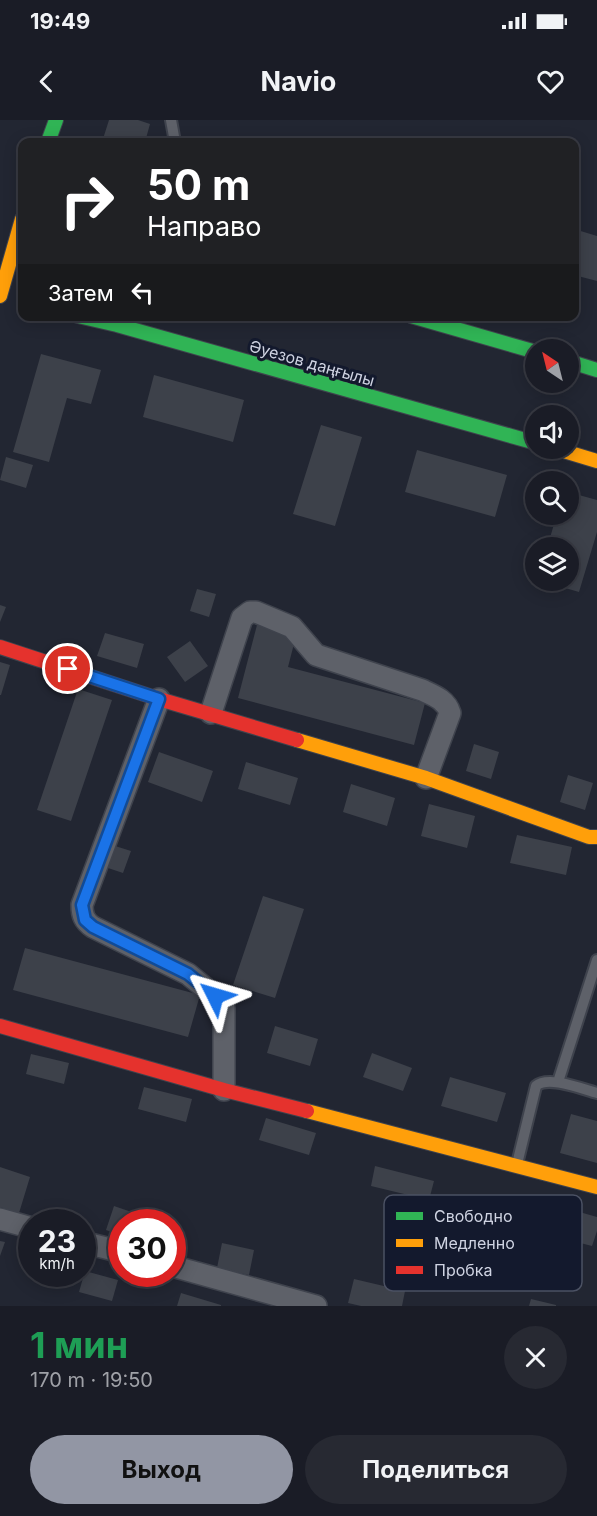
<!DOCTYPE html>
<html lang="ru">
<head>
<meta charset="utf-8">
<style>
  body { margin:0; font-family:Inter,sans-serif; background:#272932; color:#f1f3f6; height:100vh; display:flex; flex-direction:column; font-size:22px; white-space:nowrap }
  * { box-sizing:border-box; margin:0 }
  p { font-size:20px; color:#9fa1a7 }
  .icon { flex:none; width:33px; height:33px; fill:none; stroke:currentColor; stroke-width:2; stroke-linecap:round; stroke-linejoin:round }
  .map { position:relative; height:1186px; overflow:hidden }
  .drawer { display:flex; flex-direction:column; background:#1a1c26; flex:1 }
  .drawer>* { flex:none }
  .banner { position:absolute; left:18px; top:18px; width:561px; height:183px; border-radius:12px; box-shadow:0 3px 15px #0003,0 0 0 2px #383a43; background:#202124; color:#fff; overflow:hidden }
  .needle { width:39px; rotate:325deg }
  .fabs { position:absolute; left:525px; top:219px; display:grid; gap:12px }
  .fabs a { display:grid; place-items:center; width:54px; height:54px; border-radius:50%; background:#1a1c26; box-shadow:0 3px 15px #0003,0 0 0 2px #383a43; font-size:30px }
  .speed { position:absolute; left:18px; top:1089px; display:flex; gap:12px; font-size:30px; font-weight:700; text-align:center }
  .speed>* { display:grid; place-content:center; width:78px; height:78px; border-radius:50%; background:#1a1c26; box-shadow:0 3px 15px #0003,0 0 0 2px #383a43; line-height:1 }
  .speed small { font-size:15px; font-weight:400 }
  .speed .limit { border:9px solid #d22; background:#fff; color:#111 }
  .pin { position:absolute; display:grid; place-items:center; width:51px; height:51px; color:#fff; margin:-26px; border:3px solid #fff; border-radius:50%; box-shadow:0 2px 6px #0007 }
  .me { position:absolute; width:66px; margin:-33px; rotate:310deg; stroke-linejoin:round; filter:drop-shadow(0 0 4px #0008) }
  .turn { display:flex; align-items:center; gap:21px; height:126px; padding:0 30px; font-size:27px }
  .turn .icon { width:78px; height:78px; stroke-width:2.5 }
  .turn b { display:block; font-size:42px; line-height:51px }
  .then { display:flex; align-items:center; height:57px; padding:0 30px; background:#0003; gap:12px; font-size:22px }
  .round { display:grid; place-items:center; flex:none; width:63px; height:63px; border-radius:32px; background:#272932 }
  .headline { display:flex; align-items:center; justify-content:space-between; height:102px; padding:0 30px }
  h1 { font-size:36px; font-weight:700; line-height:45px; color:#1e9e55 }
  .cta { display:flex; gap:12px; margin-top:auto; padding:12px 30px }
  .cta a { flex:1; height:69px; border-radius:36px; background:#9296a4; color:#111; font-size:24px; font-weight:700; line-height:69px; text-align:center }
  .cta a+a { background:#272932; color:#f1f3f6 }
  .status { display:flex; justify-content:space-between; align-items:center; height:42px; padding:0 30px; background:#1a1c26; direction:ltr }
  .status svg { height:16px; fill:currentColor }
  header { display:flex; justify-content:space-between; align-items:center; height:78px; padding:0 30px; background:#1a1c26; font-size:27px; font-weight:700 }
  .map>svg:first-child { display:block }
  .building { fill:#3d414a }
  .lines { fill:none; stroke-linecap:round; stroke-linejoin:round }
  .lane-casing { stroke:#3f434d; stroke-width:14 }
  .street-casing { stroke:#3f434d; stroke-width:24 }
  .fast-casing { stroke:#3f434d; stroke-width:16 }
  .slow-casing { stroke:#3f434d; stroke-width:16 }
  .jam-casing { stroke:#3f434d; stroke-width:16 }
  .lane { stroke:#5e6169; stroke-width:10 }
  .street { stroke:#5e6169; stroke-width:21 }
  .fast { stroke:#30b455; stroke-width:14 }
  .slow { stroke:#ff9f0a; stroke-width:14 }
  .jam { stroke:#e5322d; stroke-width:14 }
  .route-casing { stroke:#114b97; stroke-width:15 }
  .route { stroke:#1a73e8; stroke-width:10 }
  .labels { text-anchor:middle; stroke-width:6; stroke-linejoin:round; paint-order:stroke }
  .street-label { font-size:16px; fill:#cfd3e2; stroke:#13192d }
  .key { fill:#13192d; stroke:#4b5163; stroke-width:1.5 }
  .key-label { font-size:16px; fill:#cfd3e2 }
</style>
</head>
<body>
<div class="status"><b>19:49</b><svg viewBox="0 0 49 12"><path d="M0 12V9h3v3zM5 12V6h3v6zM10 12V3h3v9zM15 12V0h3v12zM26 1h20v11H26zM47 4h2v5h-2z"/></svg></div>
<header><svg class="icon" aria-label="back" viewBox="0 0 24 24"><path d="M15 5l-7 7 7 7"/></svg>Navio<svg class="icon" aria-label="heart" viewBox="0 0 24 24"><path d="M12 20l-8-8c-3-5 5-10 8-4 3-6 11-1 8 4z"/></svg></header>
<div class="map">
<svg width="597" height="1186" viewBox="0 0 597 1186">
  <rect width="100%" height="100%" fill="#222632"/>
  <path class="building" d="M109,0H138L150,4L145,22H102Z
    M574,109L597,116V161L574,155Z
    M41,234L101,250L91,284L67,278L49,342L13,332Z
    M154,255L244,280L233,322L143,297Z
    M321,305L362,317L335,406L293,394Z
    M417,330L507,355L495,397L405,372Z
    M6,337L33,345L26,368L0,360Z
    M568,372L597,380V412L579,472L541,461L568,460V428H547L557,394H568Z
    M197,469L216,474L209,497L190,491Z
    M0,485L6,487L0,502Z
    M257,505L296,516L288,547L425,583L414,625L238,578Z
    M105,513L144,524L137,548L97,536Z
    M190,521L208,546L185,562L167,537Z
    M0,542L10,545L1,575H0Z
    M78,569L112,580L71,701L37,690Z
    M474,624L499,632L491,659L466,651Z
    M159,632L213,651L202,682L148,662Z
    M246,642L298,658L290,685L238,669Z
    M568,655L593,663L585,690L560,682Z
    M351,664L395,678L387,706L343,692Z
    M429,684L475,696L467,728L421,716Z
    M517,715L572,727L566,755L510,743Z
    M112,725L131,731L123,753L105,747Z
    M263,776L304,789L275,878L233,865Z
    M25,828L200,875L188,917L13,870Z
    M275,906L318,919L310,946L267,933Z
    M372,933L412,948L403,971L363,957Z
    M31,934L69,943L64,964L26,954Z
    M450,957L506,973L497,1002L441,986Z
    M144,967L192,979L186,1002L138,989Z
    M571,994L597,1001V1043L560,1033Z
    M266,998L316,1013L309,1035L259,1020Z
    M375,1046L434,1061L429,1080L371,1066Z
    M0,1047L30,1057L19,1093L0,1087Z
    M114,1086L152,1099L151,1102H122V1116L106,1110Z
    M569,1089L597,1097V1111L592,1126L561,1118Z
    M0,1121L5,1122L0,1136Z
    M222,1123L254,1130L249,1155L217,1148Z
    M85,1151L118,1160L112,1181L79,1172Z
    M354,1159L405,1171L402,1186H361L348,1183Z
    M181,1173L221,1185V1186H177Z
    M531,1179L556,1185V1186H529Z"/>
  <g class="lines">
    <defs>
      <path id="lane" d="M171,0L175,22
        M558,962L597,840
        M517,1044L536,966C548,955 582,969 597,973"/>
      <path id="street" d="M159,579L82,785C82,795 84,801 93,807L188,854L215,876L224,888V970
        M211,593L242,498L250,492H256L292,507L316,535L422,570C435,576 446,580 450,593L426,658
        M0,1099L32,1108
        M82,1122L122,1132
        M172,1146L316,1186"/>
      <path id="fast" d="M48,22L56,0
        M78,196L117,205L536,323
        M411,196L536,232
        M568,241L597,250"/>
      <path id="slow" d="M0,176L22,99
        M554,328L597,341
        M297,620L426,658L589,717H597
        M307,991L597,1067"/>
      <path id="jam" d="M0,527L159,579L297,620
        M0,906L224,970L307,991"/>
    </defs>
    <use href="#lane" class="lane-casing"/>
    <use href="#street" class="street-casing"/>
    <use href="#fast" class="fast-casing"/>
    <use href="#slow" class="slow-casing"/>
    <use href="#jam" class="jam-casing"/>
    <use href="#lane" class="lane"/>
    <use href="#street" class="street"/>
    <use href="#fast" class="fast"/>
    <use href="#slow" class="slow"/>
    <use href="#jam" class="jam"/>
  </g>
  <g class="lines">
    <defs>
      <path id="route" d="M68,549L159,579L82,785L85,800L93,807L188,854L215,876"/>
    </defs>
    <use href="#route" class="route-casing"/>
    <use href="#route" class="route"/>
  </g>
  <g class="labels">
    <g class="street-label">
      <text transform="translate(312 243) rotate(16)" y="6">Әуезов даңғылы</text>
    </g>
  </g>
  <rect x="384" y="1075" width="198" height="96" rx="9" class="key"/>
  <rect x="396" y="1092" width="27" height="8" fill="#30b455"/>
  <rect x="396" y="1119" width="27" height="8" fill="#ff9f0a"/>
  <rect x="396" y="1146" width="27" height="8" fill="#e5322d"/>
  <g class="key-label">
    <text x="434" y="1102">Свободно</text>
    <text x="434" y="1129">Медленно</text>
    <text x="434" y="1156">Пробка</text>
  </g>
</svg>
<div class="fabs">
<a><svg class="needle" viewBox="-14 -14 28 28"><path d="M0-13l5 13h-10z" fill="#e53935"/><path d="M0 13l5-13h-10z" fill="#9fa1a7"/></svg></a>
<a><svg class="icon" aria-label="sound" viewBox="0 0 24 24"><path d="M4 9h4l5-4v14l-5-4H4zM17 9q2 3 0 6"/></svg></a>
<a><svg class="icon" aria-label="search" viewBox="0 0 24 24"><circle cx="10" cy="10" r="6"/><path d="M15 15l6 6"/></svg></a>
<a><svg class="icon" aria-label="layers" viewBox="0 0 24 24"><path d="M12 4l9 5-9 5-9-5zM3 14l9 5 9-5"/></svg></a>
</div>
<div class="speed"><div>23<small>km/h</small></div><div class="limit">30</div></div>
<div class="pin" style="left:68px;top:549px;background:#d93025"><svg class="icon" aria-label="arrive" viewBox="0 0 24 24"><path d="M6 21V4h12l-3 4 3 4H6"/></svg></div>
<svg class="me" style="left:215px;top:876px" viewBox="-20 -20 40 40"><path d="M0-17L14 15 0 8-14 15z" fill="#1a73e8" stroke="#fff" stroke-width="4"/></svg>
<div class="banner">
<div class="turn"><svg class="icon" aria-label="right" viewBox="0 0 24 24"><path d="M7 20v-9h11M14 6l5 5-5 5"/></svg><div><b>50 m</b>Направо</div></div>
<div class="then">Затем<svg class="icon" aria-label="left" viewBox="0 0 24 24"><path d="M17 20v-9H6M10 6l-5 5 5 5"/></svg></div>
</div>
</div>
<section class="drawer">
<div class="headline"><div><h1>1 мин</h1><p>170 m · 19:50</p></div><a class="round"><svg class="icon" aria-label="close" viewBox="0 0 24 24"><path d="M6 6l12 12M18 6L6 18"/></svg></a></div>
<div class="cta"><a>Выход</a><a>Поделиться</a></div>
</section>
</body>
</html>
